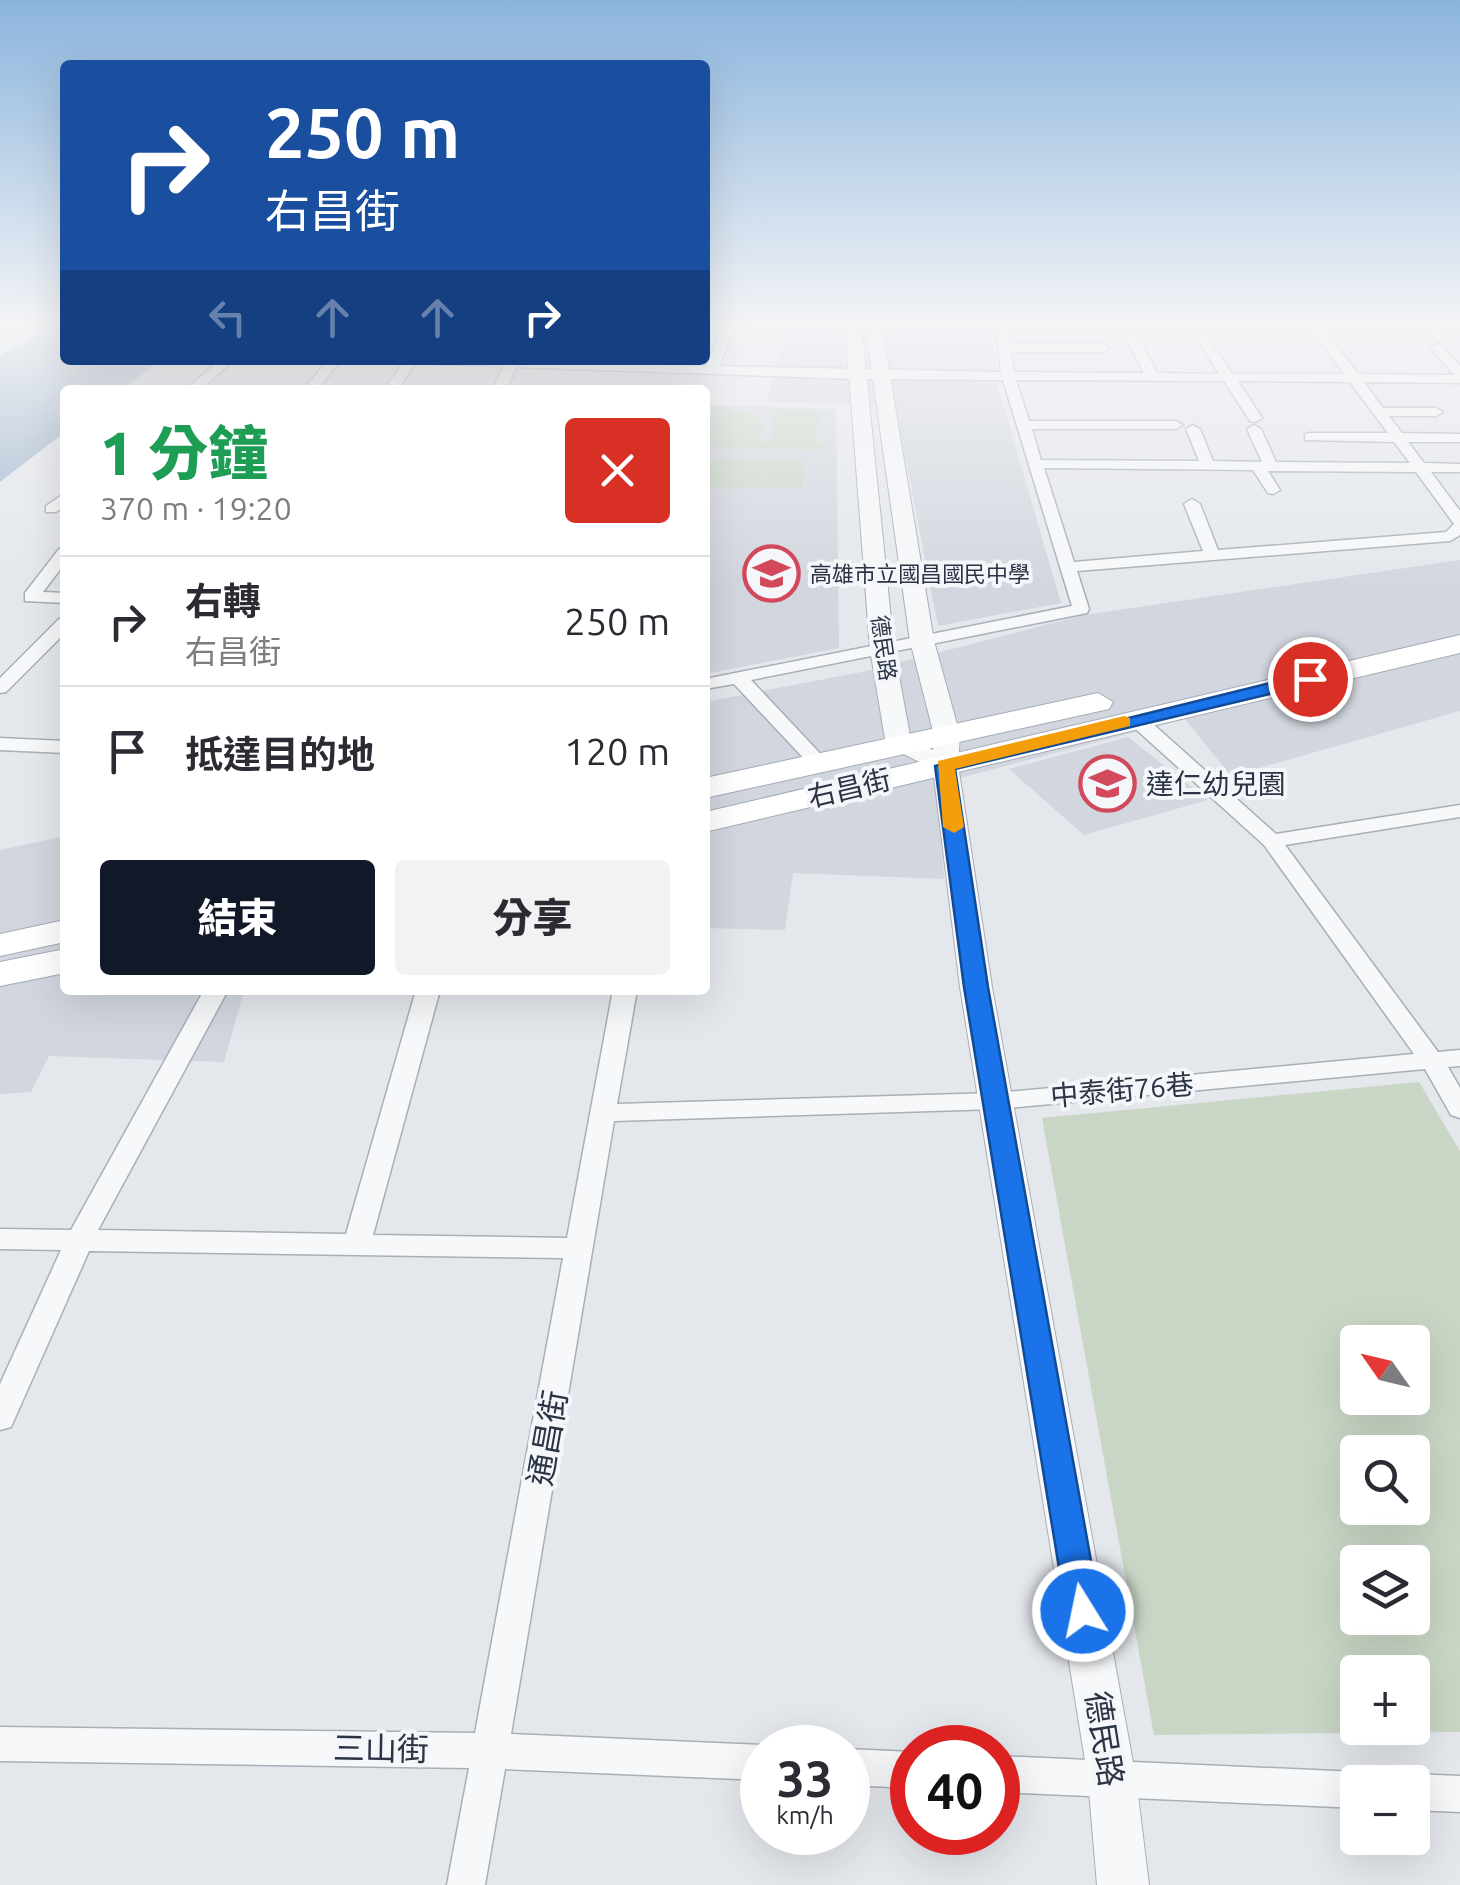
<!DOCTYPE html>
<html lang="zh-TW">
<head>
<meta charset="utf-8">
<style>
  body { margin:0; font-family:Ubuntu,"Noto Sans TC",sans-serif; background:#f2f2f3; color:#2b2b33; height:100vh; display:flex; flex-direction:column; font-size:38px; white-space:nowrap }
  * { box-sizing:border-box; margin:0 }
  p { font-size:32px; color:#7c7c81 }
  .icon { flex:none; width:55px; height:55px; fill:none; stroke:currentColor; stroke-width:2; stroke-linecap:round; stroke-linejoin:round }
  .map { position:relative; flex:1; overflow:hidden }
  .details { position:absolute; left:60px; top:385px; width:650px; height:610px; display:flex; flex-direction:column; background:#fff; border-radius:10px; box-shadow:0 10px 40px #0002 }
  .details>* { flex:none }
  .guide { position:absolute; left:60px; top:60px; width:650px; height:305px; border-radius:10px; box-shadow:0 10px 40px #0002; background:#1a4fa0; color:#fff; overflow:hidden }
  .needle { width:65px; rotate:304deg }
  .fabs { position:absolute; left:1340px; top:1325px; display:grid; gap:20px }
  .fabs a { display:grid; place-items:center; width:90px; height:90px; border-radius:10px; background:#fff; box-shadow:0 10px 40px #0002; font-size:50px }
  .speed { position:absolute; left:740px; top:1725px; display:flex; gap:20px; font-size:50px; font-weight:700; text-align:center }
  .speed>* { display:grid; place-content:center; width:130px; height:130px; border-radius:50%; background:#fff; box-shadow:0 10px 40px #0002; line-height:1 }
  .speed small { font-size:25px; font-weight:400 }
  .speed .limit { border:15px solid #d22; background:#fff; color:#111 }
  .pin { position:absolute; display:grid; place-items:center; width:85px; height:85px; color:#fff; margin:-42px; border:5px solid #fff; border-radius:50%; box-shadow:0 2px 10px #0007 }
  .me { position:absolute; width:110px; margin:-55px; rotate:350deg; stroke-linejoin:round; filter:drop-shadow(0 0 8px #0008) }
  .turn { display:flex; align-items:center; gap:35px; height:210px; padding:0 40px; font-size:45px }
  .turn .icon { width:130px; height:130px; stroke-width:2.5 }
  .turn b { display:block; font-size:70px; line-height:85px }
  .lanes { display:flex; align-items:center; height:95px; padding:0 40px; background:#0003; justify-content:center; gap:50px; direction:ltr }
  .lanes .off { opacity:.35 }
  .round { display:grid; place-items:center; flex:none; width:105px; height:105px; border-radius:10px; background:#f2f2f3 }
  .overview { display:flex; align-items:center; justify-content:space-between; height:170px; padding:0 40px }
  h1 { font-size:60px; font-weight:800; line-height:75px; color:#1e9e55 }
  .button { display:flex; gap:20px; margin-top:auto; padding:20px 40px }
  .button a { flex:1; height:115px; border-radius:10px; background:#111827; color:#fff; font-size:40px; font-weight:800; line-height:115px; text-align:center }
  .button a+a { background:#f2f2f3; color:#2b2b33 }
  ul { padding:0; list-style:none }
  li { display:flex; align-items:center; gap:30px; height:130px; padding:0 40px; border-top:2px solid #e1e1e2 }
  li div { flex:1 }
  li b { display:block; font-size:38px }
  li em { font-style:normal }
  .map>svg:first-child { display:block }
  .built { fill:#d2d6de }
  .green { fill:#c9d6c5; fill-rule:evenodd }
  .water { fill:#9fb4cc }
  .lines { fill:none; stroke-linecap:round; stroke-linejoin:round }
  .minor-casing { stroke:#a9aeb7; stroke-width:3 }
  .tertiary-casing { stroke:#a9aeb7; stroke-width:2 }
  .primary-casing { stroke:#a3abb8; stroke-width:2 }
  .minor { fill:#f7f8fa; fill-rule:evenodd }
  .tertiary { fill:#f7f8fa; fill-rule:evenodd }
  .primary { fill:#fff; fill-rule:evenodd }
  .route { fill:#1a73e8; stroke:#114b97; stroke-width:2.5 }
  .slow { fill:#f59e0b }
  .labels { text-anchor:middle; stroke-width:8; stroke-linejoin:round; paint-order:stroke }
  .far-poi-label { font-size:22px; fill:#2b3445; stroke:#f4f6f9; text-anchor:start }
  .far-street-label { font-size:22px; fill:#2b3445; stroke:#f4f6f9 }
  .poi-label { font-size:28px; fill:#2b3445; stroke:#f4f6f9; text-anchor:start }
  .street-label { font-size:28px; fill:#2b3445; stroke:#f4f6f9 }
  .near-street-label { font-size:32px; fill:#2b3445; stroke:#f4f6f9 }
</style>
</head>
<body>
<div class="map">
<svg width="1460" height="1885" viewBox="0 0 1460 1885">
  <rect width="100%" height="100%" fill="#e4e7ec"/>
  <path class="built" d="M788,322H992L996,380L1061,603L938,626L895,404L767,402Z
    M705,405L836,409L839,648L705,674Z
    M1460,560V711L1231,776L1185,719L937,784L944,879L793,873L785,930L705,928V702L867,671L1084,615Z
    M1128,737L1208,800L1084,835L1009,769Z
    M65,836V990H244L224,1062L49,1056L31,1092L0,1094V850Z"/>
  <path class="green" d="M705,406L754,413L766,426L755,441H770L774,409L819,410L817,442L824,443L825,450L705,447Z
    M705,459L803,460L802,488L705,487Z
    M1419,1082L1460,1151V1732L1154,1735L1042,1118ZM1358,1342H1412V1398H1358ZM1358,1452H1412V1508H1358ZM1412,1562V1618H1358V1562ZM1412,1672V1728H1358V1672Z"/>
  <path class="water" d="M55,322H65V360H161L121,390H65V432L0,482V356Z"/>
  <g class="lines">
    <defs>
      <path id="minor" d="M725,322H737L719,366L1001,372L995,322H1007L1010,344H1103L1109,348L1103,352H1011L1014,372L1144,373L1125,335L1131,331L1137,335L1157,373L1219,374L1194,334L1200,330L1204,331L1232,374H1344L1306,322H1318L1358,374L1454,375L1430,347L1440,344L1460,366V383L1364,382L1383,408H1436L1443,412L1436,416H1389L1402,433L1460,434V442H1408L1424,463L1460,464V472H1431L1460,511V535L1450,541L1077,571L1089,609L1087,613L751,680L828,762L825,766H811L734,684L705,689V679L1072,606L1003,380L855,379L516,367L506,390H492L504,366L436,364L430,360L706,366ZM1016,380L1224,381L1250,421L1255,422L1262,418L1238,381L1350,382L1388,433H1310L1305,434V440L1394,442L1410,463L1276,462L1261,429L1254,425L1247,429L1262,462L1213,461L1200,429L1193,425L1186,429L1199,461L1041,460L1032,429H1176L1183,425L1176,421H1029ZM1044,468L1253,470L1268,493L1273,494L1280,490L1268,471L1416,472L1454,524L1446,532L1218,550L1200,504L1192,499L1184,504L1203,551L1074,562Z
        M1420,322H1433L1446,338L1436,341Z
        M220,360H234L200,390H185Z
        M328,360H341L317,390H303Z
        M405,360H417L398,390H384Z
        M65,493V505L56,512H46V506Z
        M65,547V563L43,592L65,593V603L25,601V593L59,549Z
        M820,572L875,573L883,578L875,583L814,580L812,577Z
        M65,618V633L6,692L0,693V678L59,619Z
        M1136,713L1143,715L1276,834L1460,805V817L1285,845L1438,1052L1460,1050V1066L1448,1067L1460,1088V1118L1451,1115L1425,1069L996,1109L614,1121L511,1734L762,1745L767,1748H762V1780L505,1769L485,1885H447L469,1768L0,1761V1727L475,1733L563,1258L89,1251L15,1418L11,1427L0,1430V1384L61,1250L0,1249V1229L71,1230L204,990H228L98,1230L346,1234L416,990H440L373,1235L567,1238L613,990H637L617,1104L996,1093L1414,1054L1264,845L1129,723V715Z
        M0,738L65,741V753L0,750Z
        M848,1749L912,1752V1788L848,1785Z
        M998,1756L1358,1772L1371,1777L1373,1782H1358V1808L998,1792Z
        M1412,1774L1460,1776V1812L1412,1810V1782H1398Z"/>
      <path id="tertiary" d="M845,322H861L894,649L911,741L933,750L934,735L910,641L865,322H881L934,641L960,735L958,765L992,987L1136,1779L1149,1885H1097L1088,1779L960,987L933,769L886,745L870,649Z"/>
      <path id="primary" d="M1460,635V653L705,832V812Z
        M1098,693L1113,702L1109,709L705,798V778Z
        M65,920V942L0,956V934Z
        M65,949V973L0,986V962Z"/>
    </defs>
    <use href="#minor" class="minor-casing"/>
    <use href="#tertiary" class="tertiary-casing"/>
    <use href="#primary" class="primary-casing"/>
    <use href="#minor" class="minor"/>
    <use href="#tertiary" class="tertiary"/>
    <use href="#primary" class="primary"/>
  </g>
  <linearGradient id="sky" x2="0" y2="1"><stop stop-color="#8bb4dd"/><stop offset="0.55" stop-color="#f3f4f6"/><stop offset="1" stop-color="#f3f4f6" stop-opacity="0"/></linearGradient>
  <rect width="1460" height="586" fill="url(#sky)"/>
  <path class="route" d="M1310,673L1319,679L1316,683L955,769L988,987L1100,1611L1095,1622L1083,1627L1071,1622L1066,1611L964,987L935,766Z"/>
  <path class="slow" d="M1124,716L1130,718V726L955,769L964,827L954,833L943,827L938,761Z"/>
  <defs>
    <symbol id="school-ring" viewBox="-11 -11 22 22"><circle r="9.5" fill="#f4f6f9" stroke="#d1495b" stroke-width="1.5"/><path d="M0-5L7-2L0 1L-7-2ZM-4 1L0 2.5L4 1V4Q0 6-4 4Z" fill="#d1495b"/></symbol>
  </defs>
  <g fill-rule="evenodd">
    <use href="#school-ring" x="740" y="542" width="63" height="63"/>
    <use href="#school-ring" x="1076" y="752" width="63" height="63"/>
  </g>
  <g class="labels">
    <g class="far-poi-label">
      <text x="810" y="582">高雄市立國昌國民中學</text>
    </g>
    <g class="far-street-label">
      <text transform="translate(884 648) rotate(82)" y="8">德民路</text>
    </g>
    <g class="poi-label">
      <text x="1146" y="794">達仁幼兒園</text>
    </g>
    <g class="street-label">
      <text transform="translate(849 788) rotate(-13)" y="10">右昌街</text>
      <text transform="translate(1122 1090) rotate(-5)" y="10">中泰街76巷</text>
    </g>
    <g class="near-street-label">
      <text transform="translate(548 1438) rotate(-80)" y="11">通昌街</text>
      <text transform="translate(1104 1739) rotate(81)" y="11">德民路</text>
      <text transform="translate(381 1749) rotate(1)" y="11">三山街</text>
    </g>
  </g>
</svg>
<div class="fabs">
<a><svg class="needle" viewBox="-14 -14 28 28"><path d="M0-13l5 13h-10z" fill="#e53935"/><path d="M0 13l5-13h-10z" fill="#7c7c81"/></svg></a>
<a><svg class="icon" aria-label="search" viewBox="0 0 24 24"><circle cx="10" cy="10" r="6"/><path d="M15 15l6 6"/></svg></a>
<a><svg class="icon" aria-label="layers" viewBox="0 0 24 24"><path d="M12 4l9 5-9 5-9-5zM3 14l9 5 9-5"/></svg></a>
<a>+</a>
<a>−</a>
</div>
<div class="speed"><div>33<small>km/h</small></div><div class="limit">40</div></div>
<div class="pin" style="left:1310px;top:679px;background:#d93025"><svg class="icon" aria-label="arrive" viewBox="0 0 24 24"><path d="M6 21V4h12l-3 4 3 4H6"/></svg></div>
<svg class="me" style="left:1083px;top:1611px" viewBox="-20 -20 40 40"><circle r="17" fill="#1a73e8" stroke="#fff" stroke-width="3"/><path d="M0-11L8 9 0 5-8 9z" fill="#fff"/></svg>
<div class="guide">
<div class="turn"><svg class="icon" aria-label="right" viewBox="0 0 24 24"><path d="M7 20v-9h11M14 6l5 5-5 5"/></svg><div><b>250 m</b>右昌街</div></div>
<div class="lanes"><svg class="icon off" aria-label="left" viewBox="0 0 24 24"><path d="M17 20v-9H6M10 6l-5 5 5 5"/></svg><svg class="icon off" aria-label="ahead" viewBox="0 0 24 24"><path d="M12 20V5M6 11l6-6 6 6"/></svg><svg class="icon off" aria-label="ahead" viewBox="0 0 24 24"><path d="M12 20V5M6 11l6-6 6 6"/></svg><svg class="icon" aria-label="right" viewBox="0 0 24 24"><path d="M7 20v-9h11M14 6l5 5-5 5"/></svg></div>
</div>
<section class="details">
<div class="overview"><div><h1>1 分鐘</h1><p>370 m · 19:20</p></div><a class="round" style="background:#d93025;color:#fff"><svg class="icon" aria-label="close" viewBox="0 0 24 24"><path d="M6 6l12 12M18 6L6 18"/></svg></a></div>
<ul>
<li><svg class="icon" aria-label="right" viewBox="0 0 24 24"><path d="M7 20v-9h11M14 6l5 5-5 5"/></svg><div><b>右轉</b><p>右昌街</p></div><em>250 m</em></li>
<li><svg class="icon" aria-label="arrive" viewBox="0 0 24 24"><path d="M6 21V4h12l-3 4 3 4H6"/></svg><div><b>抵達目的地</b></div><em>120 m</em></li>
</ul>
<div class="button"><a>結束</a><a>分享</a></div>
</section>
</div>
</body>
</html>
